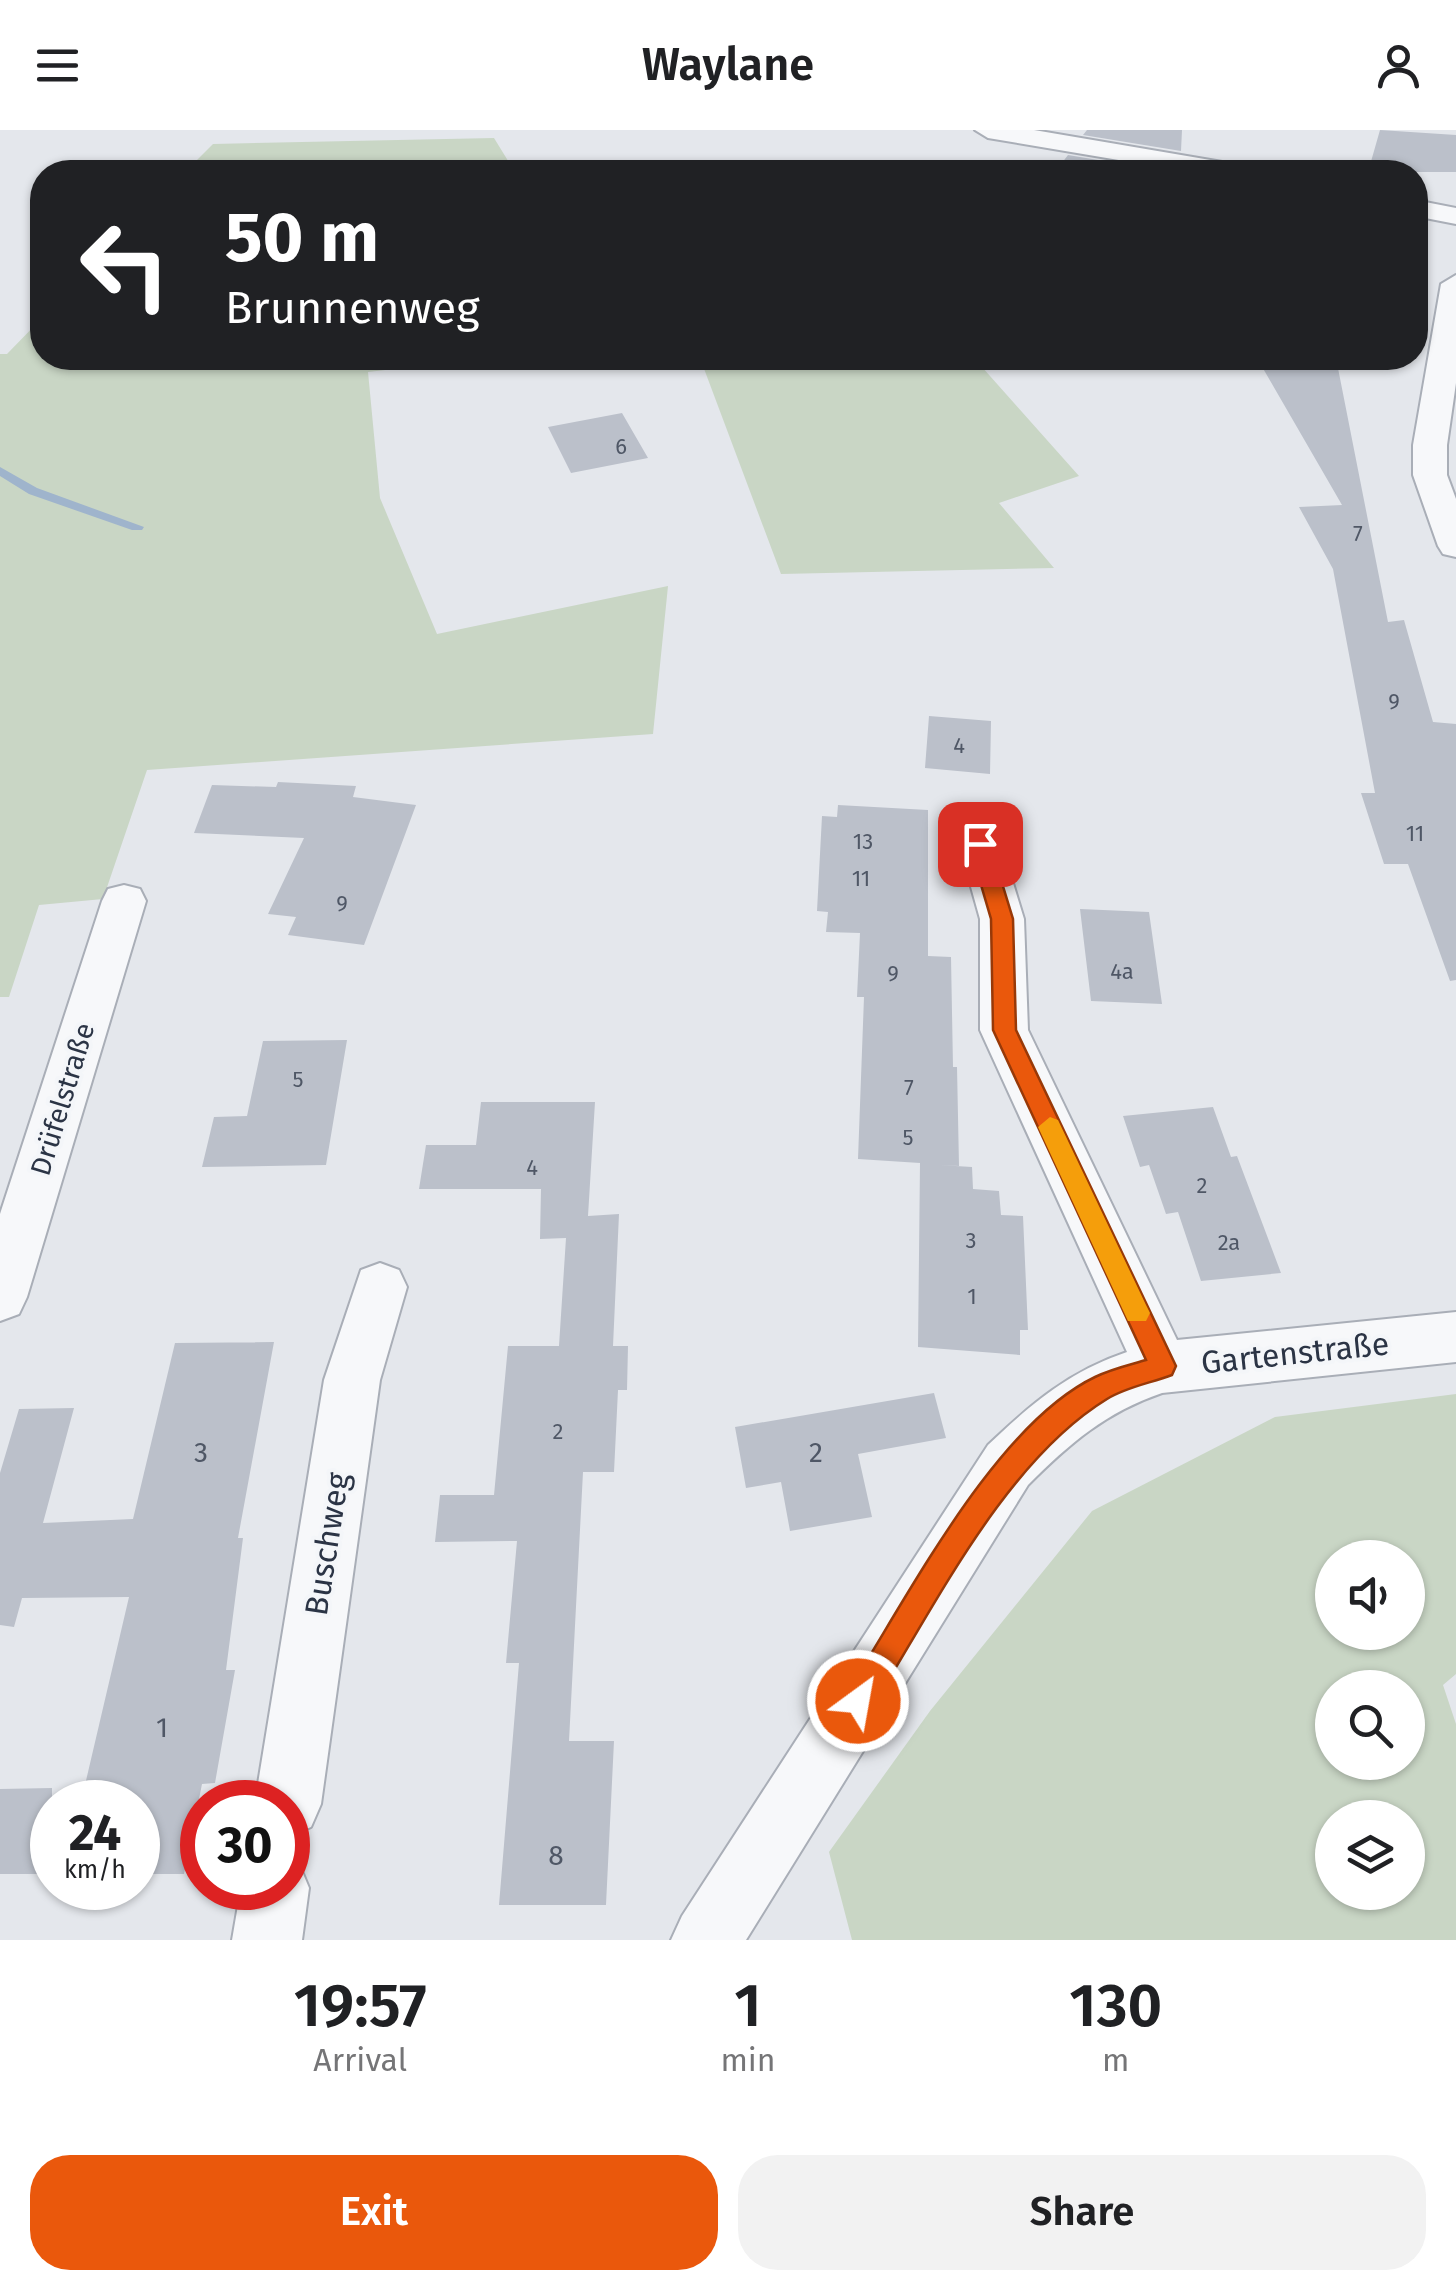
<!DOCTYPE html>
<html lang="en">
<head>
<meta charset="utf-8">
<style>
  body { margin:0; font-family:"Fira Sans",sans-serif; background:#f2f2f2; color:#202124; height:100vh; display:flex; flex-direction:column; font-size:38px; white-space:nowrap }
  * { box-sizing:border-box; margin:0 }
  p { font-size:32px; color:#757577 }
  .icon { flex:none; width:55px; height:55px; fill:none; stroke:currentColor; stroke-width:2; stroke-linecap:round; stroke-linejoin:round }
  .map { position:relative; height:1810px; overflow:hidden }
  .sheet { display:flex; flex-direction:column; background:#fff; flex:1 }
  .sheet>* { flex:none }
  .banner { position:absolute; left:30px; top:30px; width:1398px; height:210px; border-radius:40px; box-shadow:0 2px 8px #0004; background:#202124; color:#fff; overflow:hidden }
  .fabs { position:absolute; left:1315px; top:1410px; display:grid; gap:20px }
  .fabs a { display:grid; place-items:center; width:110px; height:110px; border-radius:50%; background:#fff; box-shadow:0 2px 8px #0004; font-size:50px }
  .speed { position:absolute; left:30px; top:1650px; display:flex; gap:20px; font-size:50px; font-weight:700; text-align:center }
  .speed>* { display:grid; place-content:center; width:130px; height:130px; border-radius:50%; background:#fff; box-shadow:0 2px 8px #0004; line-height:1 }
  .speed small { font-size:25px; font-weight:400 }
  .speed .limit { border:15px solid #d22; background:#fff; color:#111 }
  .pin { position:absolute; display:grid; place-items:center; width:85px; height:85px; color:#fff; margin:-42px; border-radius:20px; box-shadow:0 5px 15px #0006 }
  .me { position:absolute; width:110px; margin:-55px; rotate:32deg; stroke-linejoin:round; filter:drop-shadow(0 0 8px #0008) }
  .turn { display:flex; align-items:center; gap:35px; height:210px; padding:0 30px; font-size:45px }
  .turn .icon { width:130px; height:130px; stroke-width:2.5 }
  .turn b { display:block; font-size:70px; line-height:85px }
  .eta { display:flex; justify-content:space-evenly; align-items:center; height:170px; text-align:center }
  .eta b { font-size:60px; font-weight:600; line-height:70px }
  .action { display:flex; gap:20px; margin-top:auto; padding:20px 30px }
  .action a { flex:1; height:115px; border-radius:40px; background:#ea580c; color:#fff; font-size:40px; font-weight:600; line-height:115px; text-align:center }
  .action a+a { background:#f2f2f2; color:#202124 }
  header { display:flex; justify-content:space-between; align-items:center; height:130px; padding:0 30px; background:#fff; font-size:45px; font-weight:600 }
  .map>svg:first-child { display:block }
  .green { fill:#c9d6c5; fill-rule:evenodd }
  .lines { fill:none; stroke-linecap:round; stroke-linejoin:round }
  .stream { fill:#9fb4cc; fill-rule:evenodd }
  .building { fill:#bbc0ca }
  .minor-casing { stroke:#a9aeb7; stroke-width:4 }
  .minor { fill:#f7f8fa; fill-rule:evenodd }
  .route { fill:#ea580c; stroke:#983908; stroke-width:2.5 }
  .slow { fill:#f59e0b }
  .labels { text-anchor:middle; stroke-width:8; stroke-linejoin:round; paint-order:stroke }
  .number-label { font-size:22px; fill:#4f5766 }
  .street-label { font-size:28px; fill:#2b3445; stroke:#f4f6f9 }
  .near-number-label { font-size:28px; fill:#4f5766 }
  .near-street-label { font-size:32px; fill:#2b3445; stroke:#f4f6f9 }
</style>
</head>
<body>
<header><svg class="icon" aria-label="menu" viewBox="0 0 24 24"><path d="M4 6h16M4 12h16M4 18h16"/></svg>Waylane<svg class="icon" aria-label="person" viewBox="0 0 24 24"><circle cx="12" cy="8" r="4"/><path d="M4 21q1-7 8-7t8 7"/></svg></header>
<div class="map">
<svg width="1456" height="1810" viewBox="0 0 1456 1810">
  <rect width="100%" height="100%" fill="#e4e7ec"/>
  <path class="green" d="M494,8L515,42H185L213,14Z
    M42,188V228H489L368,242L380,368L437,504L668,456L653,604L147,640L103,769L39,775L9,867H0V224H7Z
    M700,228H974L1079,346L999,373L1054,438L781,444Z
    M1456,1264V1544L1443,1555L1456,1594V1810H852L829,1722L930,1581L1092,1381L1275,1287ZM1332,1428H1408V1502H1332ZM1332,1558H1408V1632H1332ZM1332,1688H1408V1762H1332Z"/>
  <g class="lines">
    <path class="stream" d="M0,337L37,358L144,397L142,400H132L29,364L0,346Z"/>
  </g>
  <path class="building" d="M1087,0H1182L1181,21L1083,5Z
    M1380,0L1456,5V42H1368Z
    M1068,25L1170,42H1055Z
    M1257,228H1336L1388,492L1404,490L1433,592L1456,594V850L1450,851L1408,734H1384L1361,663H1375L1333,439L1299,377L1342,375Z
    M622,283L648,328L571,343L548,297Z
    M929,586L991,591L990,644L925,638Z
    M278,652L356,656L353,667L416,675L364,815L288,805L296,787L268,784L304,708L194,703L212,655L276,657Z
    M838,675L928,680V826L951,827L953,937H957L959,1036L939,1035L972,1037L973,1059L999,1061L1001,1085L1023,1086L1028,1200H1020V1225L918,1217L920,1033L858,1029L864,867H857L860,803L826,802L828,782L817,781L822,686L837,687Z
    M1080,779L1149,782L1162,874L1091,871Z
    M347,910L326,1035L202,1037L214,987L247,986L263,911Z
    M481,972H595L588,1086L619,1084L613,1216H628L627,1260H618L614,1342H583L569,1611H614L606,1775H499L519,1533H506L517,1411L435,1412L440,1365H494L508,1216H559L566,1108L540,1109L541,1059H419L426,1015H476Z
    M1213,977L1231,1027L1237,1026L1281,1143L1201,1151L1178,1082L1166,1084L1149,1035L1140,1037L1123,986Z
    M274,1212L238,1408H243L226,1540H235L215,1653L202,1654L184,1744H138V1672H81L129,1467L22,1468L14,1497L0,1495V1343L19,1279L74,1278L43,1393L133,1389L175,1213Z
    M934,1263L946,1308L858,1324L872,1387L790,1401L781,1352L746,1358L735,1297Z
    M52,1658V1744H0V1659Z"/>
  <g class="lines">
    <defs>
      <path id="minor" d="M975,0H1034L1234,34L1247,42H1190L988,8Z
        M1415,70L1456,78V94L1415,86Z
        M1456,145V253L1447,315V345L1456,369V427L1443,424L1438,416L1413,345V315L1441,154Z
        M980,699L995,703L1001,714L1024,789L1028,900L1177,1210L1456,1182V1232L1162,1263C1106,1282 1070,1313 1028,1355L746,1810H671L682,1786L988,1315C1031,1274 1070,1241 1127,1222L980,900V789L959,714L965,703Z
        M124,755L140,759L146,771L27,1167L19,1184L0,1191V1084L102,771L108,759Z
        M380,1133L399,1140L407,1157L380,1250L321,1674L311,1697L288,1707V1672H255L324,1250L361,1140Z
        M288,1729L299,1734L309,1758L302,1810H232L241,1758H288Z"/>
    </defs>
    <use href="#minor" class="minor-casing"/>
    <use href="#minor" class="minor"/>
  </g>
  <path class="route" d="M980,706L990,714L1013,789L1016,900L1176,1236L1172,1245C1151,1253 1126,1257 1107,1269C1004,1332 933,1480 869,1582L858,1586L848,1582L843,1571L848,1561C908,1467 995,1295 1095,1247C1111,1239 1129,1235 1146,1230L993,900L991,789L969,714Z"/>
  <path class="slow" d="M1050,987L1058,990L1146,1175L1150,1183L1146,1191H1128L1038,997Z"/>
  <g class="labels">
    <g class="number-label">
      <text x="621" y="324">6</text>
      <text x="1358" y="411">7</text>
      <text x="1394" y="579">9</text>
      <text x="959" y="623">4</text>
      <text x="1415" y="711">11</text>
      <text x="863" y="719">13</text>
      <text x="861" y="756">11</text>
      <text x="342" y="781">9</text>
      <text x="1122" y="849">4a</text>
      <text x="893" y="851">9</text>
      <text x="298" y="957">5</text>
      <text x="909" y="965">7</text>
      <text x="908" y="1015">5</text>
      <text x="532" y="1045">4</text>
      <text x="1202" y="1063">2</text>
      <text x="971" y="1118">3</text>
      <text x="1229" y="1120">2a</text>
      <text x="972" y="1174">1</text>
      <text x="558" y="1309">2</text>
    </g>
    <g class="street-label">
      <text transform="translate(62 969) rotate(-73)" y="10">Drüfelstraße</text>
    </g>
    <g class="near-number-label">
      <text x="201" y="1332">3</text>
      <text x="816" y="1332">2</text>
      <text x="162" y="1607">1</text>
      <text x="556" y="1735">8</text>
    </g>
    <g class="near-street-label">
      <text transform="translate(1295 1223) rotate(-6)" y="11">Gartenstraße</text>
      <text transform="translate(327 1414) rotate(-81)" y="11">Buschweg</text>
    </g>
  </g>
</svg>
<div class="fabs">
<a><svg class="icon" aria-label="sound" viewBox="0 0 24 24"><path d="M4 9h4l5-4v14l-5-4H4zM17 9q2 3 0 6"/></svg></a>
<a><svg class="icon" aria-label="search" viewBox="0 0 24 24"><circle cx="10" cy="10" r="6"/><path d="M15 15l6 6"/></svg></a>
<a><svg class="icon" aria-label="layers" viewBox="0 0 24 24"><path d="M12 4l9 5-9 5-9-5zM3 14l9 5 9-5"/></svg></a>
</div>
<div class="speed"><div>24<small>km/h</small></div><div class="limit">30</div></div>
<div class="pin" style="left:980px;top:714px;background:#d93025"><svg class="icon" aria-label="arrive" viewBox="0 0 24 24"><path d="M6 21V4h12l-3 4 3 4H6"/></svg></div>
<svg class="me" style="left:858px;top:1571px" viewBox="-20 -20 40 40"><circle r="17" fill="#ea580c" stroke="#fff" stroke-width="3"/><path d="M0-11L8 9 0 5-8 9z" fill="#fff"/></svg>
<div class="banner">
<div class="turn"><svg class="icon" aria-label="left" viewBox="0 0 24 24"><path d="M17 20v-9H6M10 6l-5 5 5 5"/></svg><div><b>50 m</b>Brunnenweg</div></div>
</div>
</div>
<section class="sheet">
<div class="eta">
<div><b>19:57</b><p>Arrival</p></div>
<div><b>1</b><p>min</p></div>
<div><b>130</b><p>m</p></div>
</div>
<div class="action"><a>Exit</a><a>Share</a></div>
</section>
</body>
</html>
